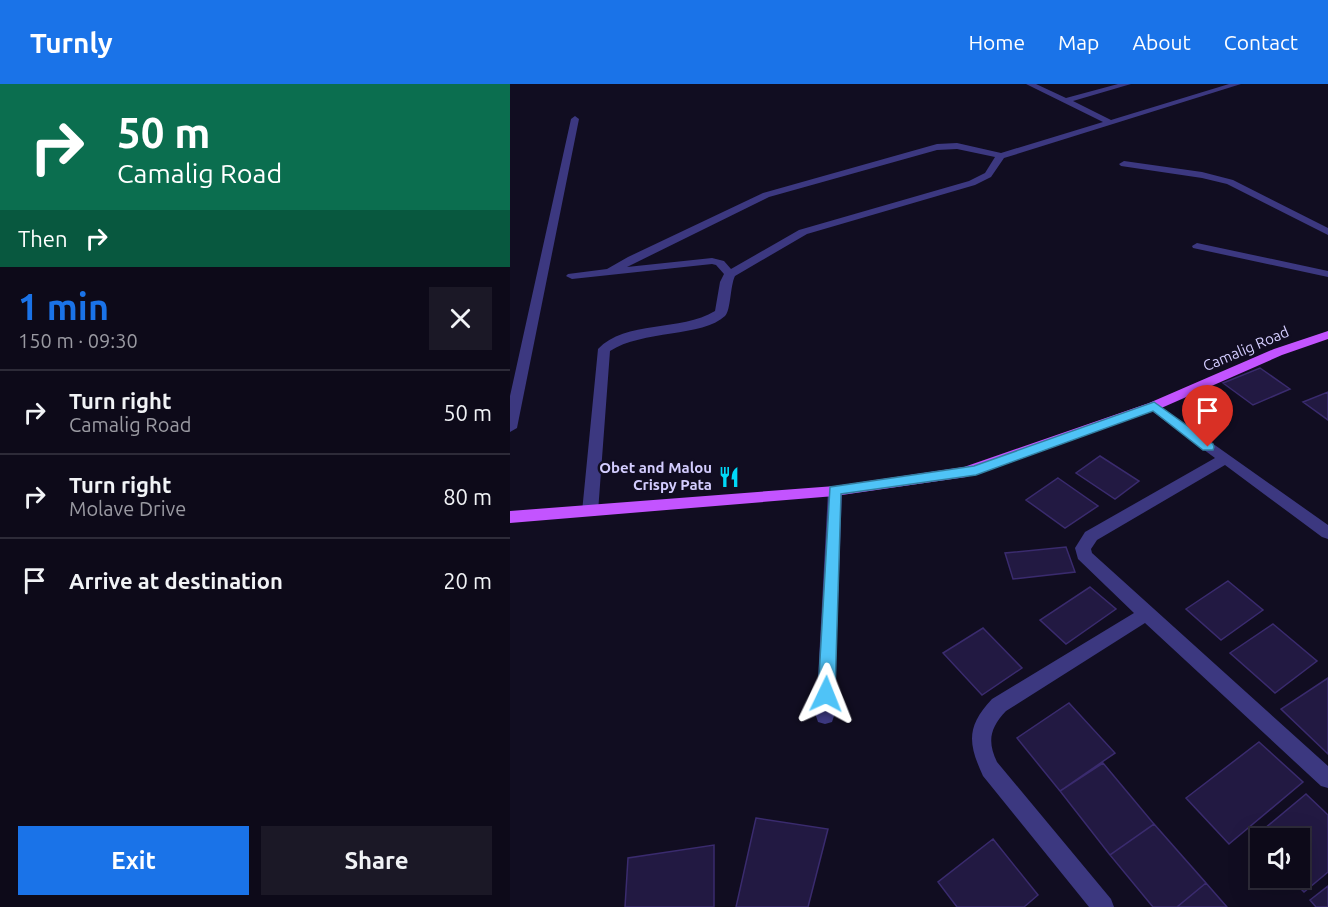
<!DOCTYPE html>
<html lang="en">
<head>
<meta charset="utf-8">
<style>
  body { margin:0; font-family:Ubuntu,sans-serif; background:#1b1826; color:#f1f3f6; height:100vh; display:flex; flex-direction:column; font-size:22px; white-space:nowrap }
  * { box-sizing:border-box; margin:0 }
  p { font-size:20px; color:#9a9aa2 }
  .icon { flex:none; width:33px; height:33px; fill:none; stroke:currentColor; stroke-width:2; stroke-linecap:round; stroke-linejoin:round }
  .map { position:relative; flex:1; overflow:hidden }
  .drawer { display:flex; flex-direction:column; background:#0d0a19; width:510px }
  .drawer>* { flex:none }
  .top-card { background:#0b6e4f; color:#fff; overflow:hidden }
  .tools { position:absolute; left:740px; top:744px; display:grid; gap:12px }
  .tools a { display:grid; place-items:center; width:60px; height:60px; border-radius:0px; background:#0d0a19; box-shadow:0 6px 24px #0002,0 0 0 2px #2d2b38; font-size:30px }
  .pin { position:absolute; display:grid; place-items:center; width:51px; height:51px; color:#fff; margin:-62px -26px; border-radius:50% 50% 50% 0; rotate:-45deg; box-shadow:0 0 6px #0007 }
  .pin .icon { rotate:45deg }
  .me { position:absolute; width:66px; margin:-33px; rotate:2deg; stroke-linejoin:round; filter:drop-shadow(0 0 4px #0008) }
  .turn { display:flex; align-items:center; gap:21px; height:126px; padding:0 18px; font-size:27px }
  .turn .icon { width:78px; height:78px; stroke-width:2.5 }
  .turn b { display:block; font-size:42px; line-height:51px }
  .then { display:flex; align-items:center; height:57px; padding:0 18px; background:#0003; gap:12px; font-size:22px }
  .round { display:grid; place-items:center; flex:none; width:63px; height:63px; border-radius:0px; background:#1b1826 }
  .head { display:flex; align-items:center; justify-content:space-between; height:102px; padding:0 18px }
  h1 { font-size:36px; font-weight:700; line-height:45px; color:#1a73e8 }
  .button { display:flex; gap:12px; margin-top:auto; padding:12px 18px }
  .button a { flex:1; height:69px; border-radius:0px; background:#1a73e8; color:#fff; font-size:24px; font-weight:700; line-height:69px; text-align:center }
  .button a+a { background:#1b1826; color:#f1f3f6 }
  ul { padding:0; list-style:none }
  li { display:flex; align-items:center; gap:18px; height:84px; padding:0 18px; border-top:2px solid #2d2b38 }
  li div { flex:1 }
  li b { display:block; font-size:22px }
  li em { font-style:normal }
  header { display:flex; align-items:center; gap:36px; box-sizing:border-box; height:84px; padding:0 30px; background:#1a73e8; color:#fff }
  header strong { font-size:28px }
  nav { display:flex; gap:33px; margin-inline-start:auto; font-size:21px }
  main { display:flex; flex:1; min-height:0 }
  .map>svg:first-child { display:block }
  .building { fill:#221942; stroke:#3a2b6e; stroke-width:1.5 }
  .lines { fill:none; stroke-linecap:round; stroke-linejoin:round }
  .minor { fill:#3c3880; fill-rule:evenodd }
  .major { fill:#c354ff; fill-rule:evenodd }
  .route { fill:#4fc3f7; stroke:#337fa1; stroke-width:1.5 }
  .labels { text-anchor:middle; stroke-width:5; stroke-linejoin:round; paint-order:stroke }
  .street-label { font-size:15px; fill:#d4cdff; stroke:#110d21 }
  .poi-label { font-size:15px; font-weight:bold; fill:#d4cdff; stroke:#110d21; text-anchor:end }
</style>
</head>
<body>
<header>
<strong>Turnly</strong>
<nav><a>Home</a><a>Map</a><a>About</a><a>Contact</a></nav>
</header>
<main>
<section class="drawer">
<div class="top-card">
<div class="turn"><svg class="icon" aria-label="right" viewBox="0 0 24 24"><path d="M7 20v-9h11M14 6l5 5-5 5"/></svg><div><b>50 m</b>Camalig Road</div></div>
<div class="then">Then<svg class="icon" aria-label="right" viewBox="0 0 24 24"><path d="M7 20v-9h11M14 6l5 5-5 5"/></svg></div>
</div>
<div class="head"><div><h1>1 min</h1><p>150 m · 09:30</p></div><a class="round"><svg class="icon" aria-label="close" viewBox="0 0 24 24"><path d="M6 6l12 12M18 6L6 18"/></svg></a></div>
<ul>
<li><svg class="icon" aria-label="right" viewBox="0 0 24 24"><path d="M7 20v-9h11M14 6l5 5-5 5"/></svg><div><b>Turn right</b><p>Camalig Road</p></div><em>50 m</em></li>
<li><svg class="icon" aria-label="right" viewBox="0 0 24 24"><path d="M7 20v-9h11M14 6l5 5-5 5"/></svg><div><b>Turn right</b><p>Molave Drive</p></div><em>80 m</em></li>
<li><svg class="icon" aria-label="arrive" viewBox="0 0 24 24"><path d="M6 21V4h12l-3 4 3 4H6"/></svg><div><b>Arrive at destination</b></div><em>20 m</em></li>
</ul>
<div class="button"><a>Exit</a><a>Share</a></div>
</section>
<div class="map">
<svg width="818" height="823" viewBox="0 0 818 823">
  <rect width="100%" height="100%" fill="#110d21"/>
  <path class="building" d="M750,284L780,305L743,321L713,299Z
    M818,308V336L793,318Z
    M590,372L629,397L605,415L566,389Z
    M548,394L588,422L555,444L516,416Z
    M556,463L565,488L503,495L495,469Z
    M718,497L753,526L711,556L676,525Z
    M580,503L606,525L556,560L530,536Z
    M763,540L807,577L765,609L720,569Z
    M473,544L512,584L472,611L433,569Z
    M818,594V670L771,625Z
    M559,619L605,669L550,707L507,654Z
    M749,658L793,698L719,760L676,714Z
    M593,679L644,740L600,771L550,707Z
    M796,710L818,731V788L794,808L780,794H789V754H750V763L742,755Z
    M246,734L318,745L298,823H226Z
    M644,740L696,799L667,823H643L600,771Z
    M483,755L528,811L514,823H447L428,798Z
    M204,761V823H115L118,774Z
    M696,799L717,823H667Z
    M818,802V823H806L800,816Z"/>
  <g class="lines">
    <path class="minor" d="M516,0H526L556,14L608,0H621L563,17L601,36L719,0H731L494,74L481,93L465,101L297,150L225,192C220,202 221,226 215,232C193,253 132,246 100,267L88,428L85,432H75L72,428L88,265C115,236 171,248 205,227L210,198L214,190L206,181L202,180L62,195L56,192L58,190L97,185L118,173L253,109L427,60L447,59L491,69L593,38ZM447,65L485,73L475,89L459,97L289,146L221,185L214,177L202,174L117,183L259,113L427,66Z
      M65,32L69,35L7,344L0,348V312L61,35Z
      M614,77L692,88L723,96L818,144V151L717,100L692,94L611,82L609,80Z
      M687,159L818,187V193L683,164L682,162Z
      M644,318L818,441V455L812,453L715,381L587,456L581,465L582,469L818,682V704L811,702L635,539L496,627C480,644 477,657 487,678L601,815L604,823H579L473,692C458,659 456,643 482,615L624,529L568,475L565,464L575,448L705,374L639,325L637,322L639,319Z
      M325,402L332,407L324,632L322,638L315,640L308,638L306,632L318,407Z"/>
    <path class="major" d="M818,247V255L772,271L649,325L456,393L325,412L0,439V427L325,402L454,383L639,319L764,265Z"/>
  </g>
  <path class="route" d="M644,318L703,360L704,363L703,366H693L643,327L466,391L331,410L325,610L322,615L316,617L310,615L308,610L320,403L464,382Z"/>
  <defs>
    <symbol id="restaurant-bare" viewBox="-9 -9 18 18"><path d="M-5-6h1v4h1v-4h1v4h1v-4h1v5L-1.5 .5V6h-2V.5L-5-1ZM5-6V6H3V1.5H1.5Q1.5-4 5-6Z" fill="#00d9f8" stroke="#110d21" stroke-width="2.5" paint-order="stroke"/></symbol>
  </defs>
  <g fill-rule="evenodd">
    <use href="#restaurant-bare" x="204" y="378" width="30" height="30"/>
  </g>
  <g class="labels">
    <g class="street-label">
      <text transform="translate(736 265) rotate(-23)" y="5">Camalig Road</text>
    </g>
    <g class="poi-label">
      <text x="202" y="389">Obet and Malou<tspan x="202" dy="17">Crispy Pata</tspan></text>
    </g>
  </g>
</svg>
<div class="tools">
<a><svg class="icon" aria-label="sound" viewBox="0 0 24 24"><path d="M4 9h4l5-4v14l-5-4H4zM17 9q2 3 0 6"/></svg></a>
</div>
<div class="pin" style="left:698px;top:363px;background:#d93025"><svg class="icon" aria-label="arrive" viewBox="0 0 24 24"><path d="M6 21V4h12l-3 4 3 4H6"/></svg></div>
<svg class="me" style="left:316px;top:610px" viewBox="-20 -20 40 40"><path d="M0-17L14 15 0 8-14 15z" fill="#4fc3f7" stroke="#fff" stroke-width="4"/></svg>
</div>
</main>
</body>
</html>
